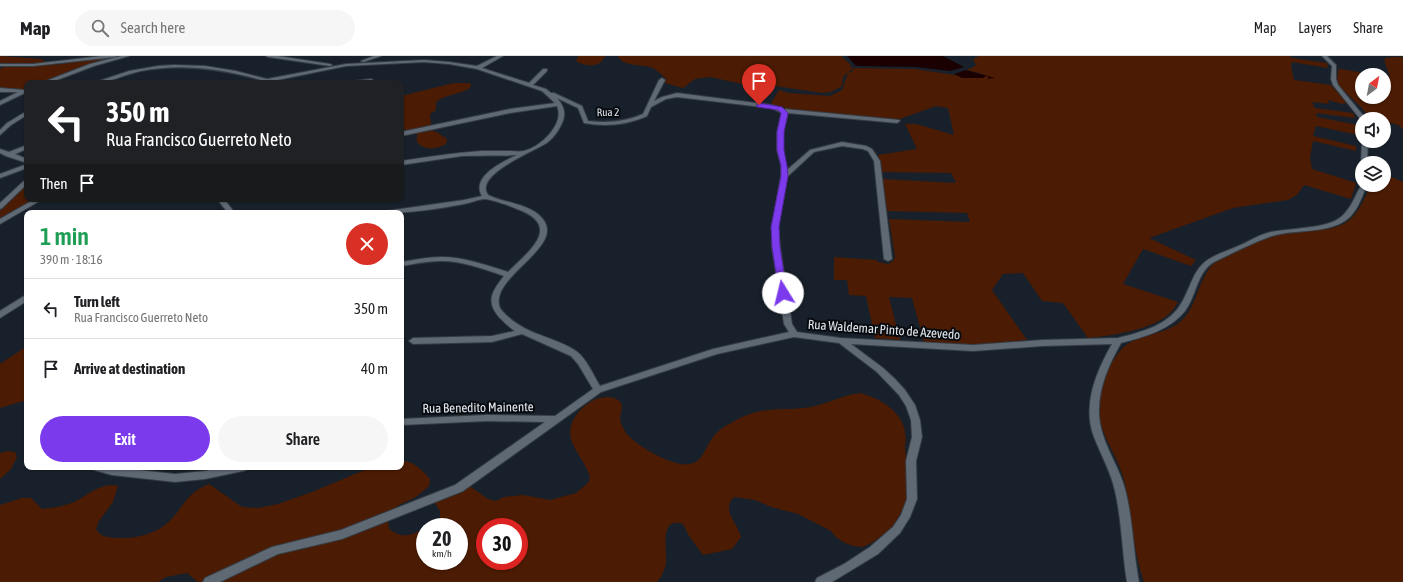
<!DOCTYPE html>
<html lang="en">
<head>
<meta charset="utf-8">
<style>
  body { margin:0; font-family:"Asap Condensed",sans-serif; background:#f6f6f6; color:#202124; height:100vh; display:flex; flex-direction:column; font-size:15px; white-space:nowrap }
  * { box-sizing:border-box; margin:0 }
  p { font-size:13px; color:#757577 }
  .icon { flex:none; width:22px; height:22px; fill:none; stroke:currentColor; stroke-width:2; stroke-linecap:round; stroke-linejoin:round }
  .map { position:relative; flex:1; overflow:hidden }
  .side { position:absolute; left:24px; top:154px; width:380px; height:260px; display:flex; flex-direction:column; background:#fff; border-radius:8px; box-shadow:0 1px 3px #0004 }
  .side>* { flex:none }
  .top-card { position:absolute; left:24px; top:24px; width:380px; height:122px; border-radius:8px; box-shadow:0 1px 3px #0004; background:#202124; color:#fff; overflow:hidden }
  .needle { width:26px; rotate:32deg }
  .controls { position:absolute; left:1355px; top:12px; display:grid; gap:8px }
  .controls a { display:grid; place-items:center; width:36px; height:36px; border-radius:50%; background:#fff; box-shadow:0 1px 3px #0004; font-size:20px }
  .speed { position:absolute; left:416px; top:462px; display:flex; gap:8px; font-size:20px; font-weight:700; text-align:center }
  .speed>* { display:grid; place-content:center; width:52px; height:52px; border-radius:50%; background:#fff; box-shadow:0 1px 3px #0004; line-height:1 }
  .speed small { font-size:10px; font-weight:400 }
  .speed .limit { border:6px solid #d22; background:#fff; color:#111 }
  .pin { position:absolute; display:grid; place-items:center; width:34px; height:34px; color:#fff; margin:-41px -17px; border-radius:50% 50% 50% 0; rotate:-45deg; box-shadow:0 0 4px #0007 }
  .pin .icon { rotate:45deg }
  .me { position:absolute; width:44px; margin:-22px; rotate:351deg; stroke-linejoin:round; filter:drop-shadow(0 0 3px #0008) }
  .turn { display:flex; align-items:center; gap:14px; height:84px; padding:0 16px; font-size:18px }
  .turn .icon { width:52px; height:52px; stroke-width:2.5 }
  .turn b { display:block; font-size:28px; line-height:34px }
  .then { display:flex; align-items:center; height:38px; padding:0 16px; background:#0003; gap:8px; font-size:15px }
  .round { display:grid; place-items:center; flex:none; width:42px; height:42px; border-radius:21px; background:#f6f6f6 }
  .headline { display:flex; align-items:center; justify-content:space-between; height:68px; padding:0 16px }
  h1 { font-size:24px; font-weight:600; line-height:30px; color:#1e9e55 }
  .cta { display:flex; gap:8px; margin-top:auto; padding:8px 16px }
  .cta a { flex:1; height:46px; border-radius:24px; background:#7c3aed; color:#fff; font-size:16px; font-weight:600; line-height:46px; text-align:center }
  .cta a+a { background:#f6f6f6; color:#202124 }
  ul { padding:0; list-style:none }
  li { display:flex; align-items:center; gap:12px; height:60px; padding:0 16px; border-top:1px solid #e0e0e0 }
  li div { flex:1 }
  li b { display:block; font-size:15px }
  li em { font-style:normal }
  header { display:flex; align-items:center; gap:24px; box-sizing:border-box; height:56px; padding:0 20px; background:#fff; border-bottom:1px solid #e0e0e0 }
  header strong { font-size:19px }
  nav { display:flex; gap:22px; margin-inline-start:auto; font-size:14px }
  .search { width:280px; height:36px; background:#f6f6f6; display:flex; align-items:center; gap:10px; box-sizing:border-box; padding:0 14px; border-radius:22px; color:#757577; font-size:15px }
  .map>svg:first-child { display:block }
  .green { fill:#4b1b03; fill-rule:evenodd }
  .water { fill:#1a0000 }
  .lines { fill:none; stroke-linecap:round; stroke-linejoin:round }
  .minor-casing { stroke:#353c43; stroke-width:2 }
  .minor { fill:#5e6974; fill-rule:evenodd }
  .route { fill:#7c3aed; stroke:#51269a }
  .labels { text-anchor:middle; stroke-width:4; stroke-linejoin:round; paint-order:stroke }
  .far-street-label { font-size:11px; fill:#e2e8ee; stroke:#070a0f }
  .street-label { font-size:13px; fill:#e2e8ee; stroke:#070a0f }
</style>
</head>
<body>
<header>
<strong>Map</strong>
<div class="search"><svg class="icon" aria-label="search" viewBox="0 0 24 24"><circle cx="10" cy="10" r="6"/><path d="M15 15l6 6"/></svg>Search here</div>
<nav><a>Map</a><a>Layers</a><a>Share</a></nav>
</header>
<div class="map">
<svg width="1403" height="526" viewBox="0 0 1403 526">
  <rect width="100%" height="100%" fill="#18212b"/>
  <path class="green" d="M0,0L41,3L48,7L24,9L0,8Z
    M122,0L41,27H27V33L21,34L0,32V13L4,11L62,8Z
    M578,0H605C601,12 585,11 576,5Z
    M618,0H841L850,8L852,13L843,21L842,30L831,36L823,37L775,30L742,28L710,21L695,23L683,32L665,27L666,23C662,19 658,15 653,12C644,8 621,11 618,0Z
    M979,0H1289L1292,2L1327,7L1328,12L1292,6L1291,11L1294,24L1331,29L1347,47L1342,48L1328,44L1329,48L1312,46L1315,52L1353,57L1355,62L1316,57L1317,61L1358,69V79L1316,70L1313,80L1356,90V95L1313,85L1310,101L1312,113L1356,127L1351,143L1304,129L1297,139L1288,144L1233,152L1149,182L1196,204L1191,210L1143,193L1123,228L1178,246C1176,249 1174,253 1171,256C1156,273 1110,280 1088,282L1063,247L1042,245L1023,217L1003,218L992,234L1027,284L968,289L924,286L912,242L889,241L900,284L875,282L866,240L849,239L847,224H834V201L876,204L878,206L888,208L893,205L895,201L889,163L970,166L967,157L887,155L882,123L956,127L951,117L882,116L878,99L917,93L905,68H916L954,79L948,52L936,50L897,64L787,53L784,51L770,49L779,34L788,37L830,40L842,34L848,17L853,15L852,12L914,13L955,19L986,20L979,17L966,14L972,12L976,9L973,3Z
    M1392,1H1403V73L1398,69L1384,65V63L1369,61L1362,52L1341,32L1337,26L1338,14L1341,13L1376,19H1362V41H1384V20L1390,21L1384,4L1386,2Z
    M454,27H469L471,28L470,32C459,39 445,38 436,46V54L430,58C430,63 432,68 431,74L438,77L447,83L446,88C437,93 425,95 417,86V76L401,73V40Z
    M1384,118L1403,126V526H1144C1133,493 1132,462 1125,428C1121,408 1109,391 1102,372C1094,346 1104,315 1120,295C1135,276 1168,281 1184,262C1198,246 1199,222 1214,207C1237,196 1260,182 1285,177C1304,173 1328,177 1345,167C1358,160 1365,141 1371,129H1384Z
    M27,129V143H37L0,163V155Z
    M27,290V344L0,352V308Z
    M860,337C886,344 910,361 905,390L909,442L892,472L873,486L863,491L853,490L843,486L836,481L831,475L798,458L771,451L755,444L734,441C721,454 737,466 741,481L732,493L703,499L689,480L683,468C659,460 667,492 666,506C665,514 662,520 657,526H198L187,517L166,521L158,526H0V449L22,442H31L42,453C53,452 64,450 74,446C87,440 103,425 118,430L113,446L99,465L96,473C101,482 108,481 117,482C139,483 161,477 175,459C187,444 190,436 209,428L242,451L258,452L278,448L312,436L372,411H401V405C413,404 423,415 430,423L429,430L416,441L399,449L393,455L388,462L389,473C403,483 410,480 425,472V505H459V471H428L436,467L440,462V455L433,444L463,429L471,431L488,443L496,445L504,441L523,439L550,444L576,437L588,427L590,421C586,408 577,398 572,386C565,368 580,351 594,344C601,341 611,339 618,344C625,349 620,356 620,363C620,367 624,373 626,377C635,389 674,412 690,408C702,406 705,393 711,384C716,376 723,371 731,367C763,348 779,356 811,351C827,348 843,339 860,337ZM485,471H519V505H485Z
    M8,395L15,396L17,401L11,413L0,423V397Z"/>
  <path class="water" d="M847,0H943L964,11L950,15L916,11L858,10L855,9Z
    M966,14L995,22L987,23L989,21L986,20L983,22H962L954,18Z"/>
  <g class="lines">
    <defs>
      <path id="minor" d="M102,0H117L115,1L33,10H0V8H33Z
        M121,0H129L94,10L49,27H41L90,8Z
        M266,0H278L330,8L332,9L330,10L268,1Z
        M374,0H381L363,6L361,5Z
        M497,0H503L482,12L529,27L543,13H547V15L533,29L546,33L551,37H554L582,50L588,65C607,67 625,66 643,58L659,24L662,22L665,24L654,45L662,41L677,37L772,49L784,53L899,64L900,65L897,67L788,57L783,76V94L787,114L810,94L842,86L866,90L872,93L880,105L892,203L888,205L884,203L874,105L868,95L863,93L842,90L814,96L787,121L778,171L780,191L792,268L797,276L841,282L973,289L1042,284L1118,282C1142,276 1170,269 1182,246C1191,231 1193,213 1209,203C1219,197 1232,193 1243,188C1251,184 1261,178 1271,176C1290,172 1327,173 1341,161C1352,152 1355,139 1362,128V129H1367C1363,138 1360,148 1354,156C1338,180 1296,172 1272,180C1254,186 1233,197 1216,205C1197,214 1197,239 1185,255C1170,274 1144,281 1121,287C1105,315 1092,347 1103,379C1109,398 1120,414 1125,433C1133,463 1133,495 1139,526H1127C1122,496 1122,465 1115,435C1111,416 1101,399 1094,381C1082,349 1096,316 1112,288L1042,290L973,295L851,288L883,312L895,323L905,334L915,349L920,364L922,381L916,405L917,443L910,461L900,477L878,498L832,526H815L817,522L844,508L870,491L893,471L901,459L907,443L906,405L912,381L911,364L906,350L899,339L877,316L839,287L794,281L717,298L601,336L463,435L342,483L278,498L220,526H203L205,522L272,491L341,474L455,429L545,366L487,365L401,369V363L487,359L555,360L593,333L578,308L571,300L522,278L492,286L413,288L409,285L413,282L492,280L515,275C509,271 505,267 500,262C485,246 492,235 504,220C484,213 463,205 441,205C428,205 414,208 401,210V206C414,204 428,201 441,201C464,201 486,209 508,216C528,196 564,170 517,153C511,150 490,143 485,143C478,143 471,147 464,148C438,153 410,157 383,157L386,155L464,144L482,140C470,121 504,105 517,99L462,100L401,109V105C427,101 454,97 481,95C490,95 500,95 509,95C513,95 520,96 524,95C541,91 565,68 557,50L510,57L401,80V76L510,53L555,47L542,35L477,13L449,8L424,6L346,10L263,27H252L261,24C222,13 181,7 141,15C125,18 110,27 93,27L129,15L158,10L174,9L205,10L236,15L267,23L346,8L424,4L449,6L477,10ZM677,41L771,52L782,57L777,76V94L781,109V120L772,171V191L784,268L789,276L713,293L600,330C593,319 587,303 576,295C553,280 528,280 506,259C504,257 501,254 500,252C487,220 573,189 539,159C525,147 504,147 488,139C473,118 536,95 548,86C554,81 559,74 562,67C567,57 563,49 557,42L578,52L584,67C605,71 627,69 647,60L651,51L666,43Z
        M1322,0H1327L1336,9V23L1338,29L1366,63L1361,64L1333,29L1331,23L1332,10Z
        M371,23L373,24V26L351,27L354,25Z
        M0,32L24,34L27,32V36L0,49V45L18,36H0Z
        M27,55V59L11,69L0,79V74L7,67Z
        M1362,85H1368L1367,107H1362V108L1361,107Z
        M27,89V93L15,98L27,103V107L6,100L0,97V93L9,96Z
        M27,108V112L0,122V118Z
        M27,123V128L2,152L0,153V147L25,124Z
        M35,143H43L0,168V163Z
        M217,143H224L235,157H228Z
        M24,240H27V245L0,262V255Z
        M92,411H112L175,418L205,415L224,411H248L246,414L243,415L205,423L175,426L112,419L94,414Z"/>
    </defs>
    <use href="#minor" class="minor-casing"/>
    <use href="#minor" class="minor"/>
  </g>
  <path class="route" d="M759,47L782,51L788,57L784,76V94L787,110L788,120L779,171L780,191L787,237L783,240L779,237L772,191L771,171L781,120V110L777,94V76L781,57L778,54L757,51V48Z"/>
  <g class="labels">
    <g class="far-street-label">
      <text transform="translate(608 56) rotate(-1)" y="4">Rua 2</text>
    </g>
    <g class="street-label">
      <text transform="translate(884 273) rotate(4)" y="5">Rua Waldemar Pinto de Azevedo</text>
      <text transform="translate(478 351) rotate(-1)" y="5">Rua Benedito Mainente</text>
    </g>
  </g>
</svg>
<div class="controls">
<a><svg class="needle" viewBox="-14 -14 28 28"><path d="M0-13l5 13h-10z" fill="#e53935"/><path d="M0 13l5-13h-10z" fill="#757577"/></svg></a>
<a><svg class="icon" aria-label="sound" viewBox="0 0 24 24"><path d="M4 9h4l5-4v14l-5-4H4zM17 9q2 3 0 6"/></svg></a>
<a><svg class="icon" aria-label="layers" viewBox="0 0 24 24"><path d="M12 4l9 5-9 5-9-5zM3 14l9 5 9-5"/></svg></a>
</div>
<div class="speed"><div>20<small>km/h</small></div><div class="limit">30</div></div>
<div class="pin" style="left:759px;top:49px;background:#d93025"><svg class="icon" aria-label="arrive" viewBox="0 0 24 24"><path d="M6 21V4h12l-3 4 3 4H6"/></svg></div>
<svg class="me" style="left:783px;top:237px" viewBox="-20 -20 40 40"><circle r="19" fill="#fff"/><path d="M0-13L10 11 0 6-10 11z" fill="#7c3aed"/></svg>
<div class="top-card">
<div class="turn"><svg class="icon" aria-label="left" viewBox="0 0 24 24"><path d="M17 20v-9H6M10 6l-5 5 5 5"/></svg><div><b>350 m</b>Rua Francisco Guerreto Neto</div></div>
<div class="then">Then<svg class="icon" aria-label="arrive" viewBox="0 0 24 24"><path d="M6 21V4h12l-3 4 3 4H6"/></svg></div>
</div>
<section class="side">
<div class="headline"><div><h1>1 min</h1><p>390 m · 18:16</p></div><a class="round" style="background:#d93025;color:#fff"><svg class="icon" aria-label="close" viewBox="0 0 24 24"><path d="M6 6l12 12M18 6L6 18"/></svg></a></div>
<ul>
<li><svg class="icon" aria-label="left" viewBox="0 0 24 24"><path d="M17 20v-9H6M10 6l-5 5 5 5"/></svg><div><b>Turn left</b><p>Rua Francisco Guerreto Neto</p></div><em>350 m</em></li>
<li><svg class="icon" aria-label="arrive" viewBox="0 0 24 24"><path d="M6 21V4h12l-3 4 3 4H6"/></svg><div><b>Arrive at destination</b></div><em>40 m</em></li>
</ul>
<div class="cta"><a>Exit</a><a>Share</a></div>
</section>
</div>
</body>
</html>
